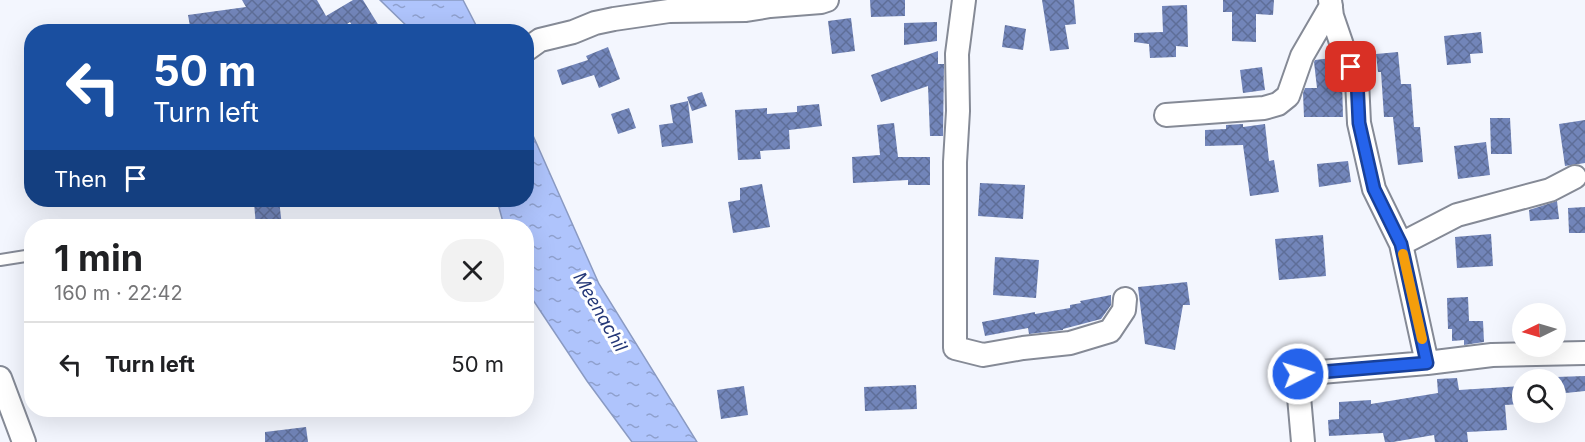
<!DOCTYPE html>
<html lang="en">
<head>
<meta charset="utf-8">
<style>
  body { margin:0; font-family:Inter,sans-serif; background:#f2f2f2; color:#202124; height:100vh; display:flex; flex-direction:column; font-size:22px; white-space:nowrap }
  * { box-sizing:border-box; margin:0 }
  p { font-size:20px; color:#757577 }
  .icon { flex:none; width:33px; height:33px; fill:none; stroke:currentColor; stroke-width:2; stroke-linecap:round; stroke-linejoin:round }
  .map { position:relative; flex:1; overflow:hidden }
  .sheet { position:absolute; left:24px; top:219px; width:510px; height:198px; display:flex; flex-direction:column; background:#fff; border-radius:24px; box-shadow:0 6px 24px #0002 }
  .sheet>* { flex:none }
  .hud { position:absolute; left:24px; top:24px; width:510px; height:183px; border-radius:24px; box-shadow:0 6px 24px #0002; background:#1a4fa0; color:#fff; overflow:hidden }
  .needle { width:39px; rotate:265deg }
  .fabs { position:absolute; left:1512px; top:303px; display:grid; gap:12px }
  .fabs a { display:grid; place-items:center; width:54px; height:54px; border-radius:50%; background:#fff; box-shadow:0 6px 24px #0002; font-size:30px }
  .pin { position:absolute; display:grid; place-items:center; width:51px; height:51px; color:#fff; margin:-26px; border-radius:12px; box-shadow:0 3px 9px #0006 }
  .me { position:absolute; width:66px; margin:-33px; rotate:85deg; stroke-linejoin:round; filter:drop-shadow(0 0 4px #0008) }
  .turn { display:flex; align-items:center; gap:21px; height:126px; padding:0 30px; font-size:27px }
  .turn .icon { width:78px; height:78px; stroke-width:2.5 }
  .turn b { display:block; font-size:42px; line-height:51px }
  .then { display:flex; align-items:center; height:57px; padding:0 30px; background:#0003; gap:12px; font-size:22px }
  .round { display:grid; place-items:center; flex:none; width:63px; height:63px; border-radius:24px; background:#f2f2f2 }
  .overview { display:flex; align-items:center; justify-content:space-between; height:102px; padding:0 30px }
  h1 { font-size:36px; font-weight:700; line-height:45px }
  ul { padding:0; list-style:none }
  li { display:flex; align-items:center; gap:18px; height:84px; padding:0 30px; border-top:2px solid #e0e0e0 }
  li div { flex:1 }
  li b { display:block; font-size:22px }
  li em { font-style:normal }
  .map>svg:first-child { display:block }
  .water { fill:url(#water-ripples); stroke:#8a9ac2; stroke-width:1.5 }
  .building { fill:url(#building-cross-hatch) }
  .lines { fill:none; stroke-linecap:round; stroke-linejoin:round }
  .service-casing { stroke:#858a96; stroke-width:14 }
  .minor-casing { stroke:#858a96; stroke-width:26 }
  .service { stroke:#fff; stroke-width:10 }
  .minor { stroke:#fff; stroke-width:22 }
  .route-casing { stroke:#184099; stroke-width:15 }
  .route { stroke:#2563eb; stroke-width:10 }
  .slow { stroke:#f59e0b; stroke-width:10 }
  .labels { text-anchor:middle; stroke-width:6; stroke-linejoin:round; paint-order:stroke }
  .water-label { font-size:18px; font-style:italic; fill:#253878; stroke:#fff }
</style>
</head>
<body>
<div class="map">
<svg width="1585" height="442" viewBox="0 0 1585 442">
  <defs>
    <pattern id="water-ripples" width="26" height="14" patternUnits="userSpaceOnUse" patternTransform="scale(1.5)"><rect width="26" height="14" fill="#afc4fc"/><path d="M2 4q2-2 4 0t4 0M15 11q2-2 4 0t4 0" fill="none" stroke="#8fa0cd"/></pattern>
    <pattern id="building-cross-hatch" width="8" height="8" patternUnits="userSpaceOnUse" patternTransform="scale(1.5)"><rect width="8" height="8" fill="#7285b9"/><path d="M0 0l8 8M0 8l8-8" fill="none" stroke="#5e6e98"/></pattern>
  </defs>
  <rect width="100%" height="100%" fill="#f3f6fe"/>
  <path class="water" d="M380,0H463L479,31H412Z
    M527,122L599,284L697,442H632L587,381L527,291L526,226H504L497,200H526Z"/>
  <path class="building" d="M242,0H317L326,16L353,0H363L379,26L369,32H356L350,22L335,32H191L188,15L246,7Z
    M870,0H905V16L871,17Z
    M1042,0H1074L1076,24L1065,25L1069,49L1050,51Z
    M1223,0H1274L1273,15L1256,14V42L1232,41V12H1223Z
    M1187,5L1188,47L1176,46V57L1150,58L1149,44L1134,42V33L1163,32L1162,6Z
    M851,18L855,51L832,54L828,21Z
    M937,22V41L904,45V23Z
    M1005,25L1026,29L1023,50L1002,47Z
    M1481,32L1483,53L1470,54L1471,63L1447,65L1444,36Z
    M608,47L620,79L599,88L594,75L562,85L557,70L588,60L586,56Z
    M938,51V64H944L943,136H930L928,86L881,102L871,75Z
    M1398,52L1401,84H1411L1414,127H1420L1423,162L1398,165L1393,117H1384L1381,72H1378L1376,54Z
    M1332,58L1342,80L1343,117H1304L1303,93L1305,88H1317L1314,62L1315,60Z
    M1262,67L1265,90L1243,93L1240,70Z
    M702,92L707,106L692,111L687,97Z
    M688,101L693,143L662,147L659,125L673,123L670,105Z
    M819,104L822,126L789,130L790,149L760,151L761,159L738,160L735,110L767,108V114L797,112V106Z
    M629,108L636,128L618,134L611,114Z
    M1490,118H1510L1512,154H1491Z
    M1585,120V163L1565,166L1559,124Z
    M894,123L898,157H930V185H908V180L853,183L852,157L880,155L877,125Z
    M1243,124V127L1265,124L1269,161L1274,160L1279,192L1250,196L1243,145L1205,146V130L1226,129V125Z
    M1486,142L1490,175L1458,179L1454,146Z
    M1348,161L1351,182L1319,187L1317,164Z
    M980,183L1025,185L1023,219L978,216Z
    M762,184L770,227L733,233L728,202L740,200V188Z
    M279,200L282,226H256L254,203Z
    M1557,201L1559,219L1530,221L1529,210Z
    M1585,207V233H1569L1568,208Z
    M1491,234L1493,266L1457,268L1455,237Z
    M1323,235L1326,276L1279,280L1275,239Z
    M995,257L1039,260L1036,298L993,295Z
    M1187,282L1190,305H1183L1175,350L1145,344L1138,287Z
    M1111,295V305L1101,319L1063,329V330L1029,334L1028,328L985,336L982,322L1035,312V314L1070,308V305L1081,303L1080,301Z
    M1468,297L1469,321H1483L1484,342L1464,345V340L1452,341V329H1448L1447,298Z
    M1585,376V391L1556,394V377Z
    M1457,378L1459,390L1522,386V404L1505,405L1507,430L1467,432L1468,442H1435L1434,435L1393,442H1385L1383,433L1329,436L1328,420L1339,419V402L1371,400V404L1438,393L1437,379Z
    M916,385L917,409L865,411L864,387Z
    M744,386L748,415L721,419L717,390Z
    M306,427L308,442H265V432Z"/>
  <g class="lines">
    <defs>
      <path id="service" d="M0,260L32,255"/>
      <path id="minor" d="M964,0L957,54L958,111L955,162V348L983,355L1023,348L1070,343L1110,331L1124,310L1125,299
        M1330,0L1332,16L1345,54L1357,80L1359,123L1374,189L1401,244L1457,215L1550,190L1575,177
        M526,50L540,40L573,32L595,23L614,19L669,11L746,10L770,6L821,2L827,0
        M1166,115L1264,108L1278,104L1288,96L1302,56L1331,6
        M1401,244L1427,363
        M0,378L24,442
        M1303,442L1297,374L1427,363L1492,355L1585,353"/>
    </defs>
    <use href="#service" class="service-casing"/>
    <use href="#minor" class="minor-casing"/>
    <use href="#service" class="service"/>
    <use href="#minor" class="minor"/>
  </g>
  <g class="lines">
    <defs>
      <path id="route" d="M1298,374L1427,363L1401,244L1374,189L1359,123L1357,80L1351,67"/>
    </defs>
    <use href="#route" class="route-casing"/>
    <use href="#route" class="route"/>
    <path class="slow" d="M1403,254L1422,339"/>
  </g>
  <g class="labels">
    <g class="water-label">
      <text transform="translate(600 312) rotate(60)" y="6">Meenachil</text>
    </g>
  </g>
</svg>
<div class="fabs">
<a><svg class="needle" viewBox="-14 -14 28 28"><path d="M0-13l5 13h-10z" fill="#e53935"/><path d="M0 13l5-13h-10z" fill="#757577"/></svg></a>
<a><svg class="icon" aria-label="search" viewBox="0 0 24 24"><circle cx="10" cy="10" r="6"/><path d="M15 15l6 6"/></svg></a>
</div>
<div class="pin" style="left:1351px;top:67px;background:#d93025"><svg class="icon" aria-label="arrive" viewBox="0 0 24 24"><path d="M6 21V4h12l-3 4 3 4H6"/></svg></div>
<svg class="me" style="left:1298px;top:374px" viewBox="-20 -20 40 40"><circle r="17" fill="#2563eb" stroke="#fff" stroke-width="3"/><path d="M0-11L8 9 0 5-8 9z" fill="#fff"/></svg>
<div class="hud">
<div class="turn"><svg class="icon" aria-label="left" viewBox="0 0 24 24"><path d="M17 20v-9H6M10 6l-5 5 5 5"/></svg><div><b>50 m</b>Turn left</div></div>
<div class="then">Then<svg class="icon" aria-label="arrive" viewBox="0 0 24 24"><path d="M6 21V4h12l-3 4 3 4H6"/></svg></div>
</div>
<section class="sheet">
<div class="overview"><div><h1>1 min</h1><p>160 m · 22:42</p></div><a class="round"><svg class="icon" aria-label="close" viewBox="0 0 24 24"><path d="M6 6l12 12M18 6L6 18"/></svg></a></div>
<ul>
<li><svg class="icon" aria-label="left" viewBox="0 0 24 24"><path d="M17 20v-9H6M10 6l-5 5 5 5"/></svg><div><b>Turn left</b></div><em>50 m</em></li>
</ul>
</section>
</div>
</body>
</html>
